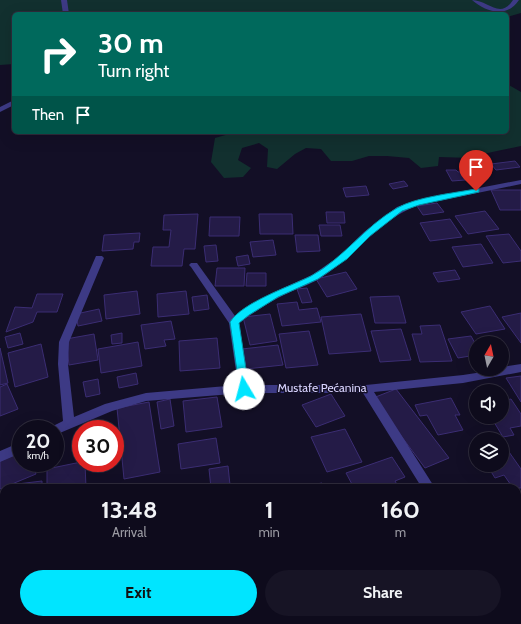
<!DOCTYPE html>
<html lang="en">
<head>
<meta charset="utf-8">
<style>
  body { margin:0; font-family:Cabin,sans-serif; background:#171425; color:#f1f3f6; height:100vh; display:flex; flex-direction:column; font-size:15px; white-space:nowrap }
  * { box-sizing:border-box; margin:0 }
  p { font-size:13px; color:#9b9ba3 }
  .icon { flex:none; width:22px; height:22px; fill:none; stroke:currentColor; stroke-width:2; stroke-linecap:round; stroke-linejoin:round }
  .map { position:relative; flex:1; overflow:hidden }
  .details { position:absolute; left:0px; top:484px; width:521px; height:140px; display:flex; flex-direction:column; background:#0e0b1c; border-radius:12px 12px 0 0; box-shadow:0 4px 16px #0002,0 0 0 1px #2e2b3b }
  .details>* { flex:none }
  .banner { position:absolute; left:12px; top:12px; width:497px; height:122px; border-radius:6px; box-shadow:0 4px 16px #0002,0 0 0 1px #2e2b3b; background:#00695c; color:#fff; overflow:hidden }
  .needle { width:26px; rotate:9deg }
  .buttons { position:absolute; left:469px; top:336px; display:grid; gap:8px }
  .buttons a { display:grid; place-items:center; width:40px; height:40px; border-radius:50%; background:#0e0b1c; box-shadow:0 4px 16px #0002,0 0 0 1px #2e2b3b; font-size:20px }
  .speed { position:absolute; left:12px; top:420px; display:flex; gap:8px; font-size:20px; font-weight:700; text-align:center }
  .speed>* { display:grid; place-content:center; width:52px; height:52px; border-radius:50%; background:#0e0b1c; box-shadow:0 4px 16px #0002,0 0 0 1px #2e2b3b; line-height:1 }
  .speed small { font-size:10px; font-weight:400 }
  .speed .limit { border:6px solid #d22; background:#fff; color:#111 }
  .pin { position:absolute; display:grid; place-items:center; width:34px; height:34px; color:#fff; margin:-41px -17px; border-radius:50% 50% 50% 0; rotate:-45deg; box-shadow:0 0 4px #0007 }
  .pin .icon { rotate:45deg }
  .me { position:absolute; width:44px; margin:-22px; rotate:352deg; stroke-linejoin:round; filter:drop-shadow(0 0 3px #0008) }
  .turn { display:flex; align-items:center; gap:14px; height:84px; padding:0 20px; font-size:18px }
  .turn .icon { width:52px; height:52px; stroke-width:2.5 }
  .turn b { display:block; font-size:28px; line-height:34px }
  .then { display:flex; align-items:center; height:38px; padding:0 20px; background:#0003; gap:8px; font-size:15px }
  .eta { display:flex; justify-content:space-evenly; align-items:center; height:68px; text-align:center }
  .eta b { font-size:24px; font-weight:800; line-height:28px }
  .primary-button { display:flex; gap:8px; margin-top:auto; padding:8px 20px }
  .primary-button a { flex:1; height:46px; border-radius:24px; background:#00e5ff; color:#111; font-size:16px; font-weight:800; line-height:46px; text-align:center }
  .primary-button a+a { background:#171425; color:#f1f3f6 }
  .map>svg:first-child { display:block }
  .green { fill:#12302f }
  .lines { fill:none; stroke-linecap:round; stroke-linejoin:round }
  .river { fill:#0c2248; fill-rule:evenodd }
  .building { fill:#241b47; stroke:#3b2d73 }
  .minor { fill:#3d3a85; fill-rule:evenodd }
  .route { fill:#00e5ff; stroke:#0095a6 }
  .labels { text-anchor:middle; stroke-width:3; stroke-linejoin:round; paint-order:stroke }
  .street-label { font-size:12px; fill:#d9d4ff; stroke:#130f26 }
</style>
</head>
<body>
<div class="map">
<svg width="521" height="624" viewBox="0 0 521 624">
  <rect width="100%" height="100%" fill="#130f26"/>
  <path class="green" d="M0,0H521V13L507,17V14H14V64L0,65Z
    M507,84L521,92V146L483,154L472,158L439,157L438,166L421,168L409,158L387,156H369L352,161H331L321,149L306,148L295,154L277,169L267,167L268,149L259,143L242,148L238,160L251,168L243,177L224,178L211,162L215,138L236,132H507Z"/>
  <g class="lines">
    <path class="river" d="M521,531V577L517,578V532Z
      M111,620H193L191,624H110Z"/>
  </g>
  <path class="building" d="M515,161L520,167L496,170L491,164Z
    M446,170H456L458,172L474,171L479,179L452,181Z
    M404,181L408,186L393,189L389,184Z
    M366,186L369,195L346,197L343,188Z
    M491,190H521V210H500Z
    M437,203L444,212L423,215L417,206Z
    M485,211L499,229L468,234L455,216Z
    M326,212H344L345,223H327Z
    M198,214L195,249H184L182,266H151L153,247H169L171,230H163L164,215Z
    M259,214H292L293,234H260Z
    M210,217H240L239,236H209Z
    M450,219L462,237L430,241L420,223Z
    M319,225H340L342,236H321Z
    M140,233L139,242H134L133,249L102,251L104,235Z
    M509,234L521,251V261L503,263L486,236Z
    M295,235H318L320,251L297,252Z
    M273,240L276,255L253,257L250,242Z
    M481,244L493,263L463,267L452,247Z
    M216,245L218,261L206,262L204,246Z
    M248,255L250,264L238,266L236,257Z
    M217,268H245L244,286H215Z
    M455,270L460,279L438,282L433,273Z
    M346,272L357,289L327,297L316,279Z
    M247,273H266V286H246Z
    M307,288L312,302L302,303L297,289Z
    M137,291L140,314L106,319L104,295Z
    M186,291L189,314L158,317L157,294Z
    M37,294H63L57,312H37L33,322L6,332L15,307L32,308Z
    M207,295L209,309L194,311L192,297Z
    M399,296L406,323H375L370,297Z
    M297,302L299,310L317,308L321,322L282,326L277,304Z
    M490,306L505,329L476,334L461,312Z
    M99,309L102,321L78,326L76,314Z
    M521,313V343L502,317Z
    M270,314L277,341L250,345L243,317Z
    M361,314L371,351L329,354L321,317Z
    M171,321L175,339L164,340L166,346L145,349L141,325Z
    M440,325L452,361L420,362L412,334H422L420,326Z
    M401,329L411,360L380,362L371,331Z
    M309,331L318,365L286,368L279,334Z
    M20,333L23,344L8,348L5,337Z
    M122,333V343L112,344L111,335Z
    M94,334L98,360L69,365L66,339Z
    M471,336L476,345V355L458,358L448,339Z
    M217,338L220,368L180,371L179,341Z
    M138,342L142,366L101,373L98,349Z
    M41,344L48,377L15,387L8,353Z
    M278,345L283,365L246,369L242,349Z
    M0,348L8,383L0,385Z
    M136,373L138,384L119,388L117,377Z
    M521,376V402L506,378Z
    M98,379L100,394L86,397L83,382Z
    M7,384L18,409L0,416V387Z
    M396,389L449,458L425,468L373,398Z
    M331,394L345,416L316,427L302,405Z
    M217,397L222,427L186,432L183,401Z
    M451,398L460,415H455L463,430L438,435L427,415L420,416L415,405Z
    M170,399L174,426L161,429L157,402Z
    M511,399L521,414V426L510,428L514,435L503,437L491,417H502V401Z
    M149,402L160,472L124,479L117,408Z
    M345,429L362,462L327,472L311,437Z
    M216,438L220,463L181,469L178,444Z
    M502,442L521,469V488H513L504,475L495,478L487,465H502Z
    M21,452V463H32L36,474L0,489V461Z
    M392,457L405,477L395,481L399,488H354L346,473Z
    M81,462L85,463L86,488H47V469Z
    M228,466L230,485L211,488L209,469Z
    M42,481V488H9V485Z
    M322,483L324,488H294Z
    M4,538V581L0,582V539Z"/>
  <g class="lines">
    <path class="minor" d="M61,0H67L69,14H63Z
      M472,0C488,0 500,20 513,0H519C507,18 487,13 472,0Z
      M14,100V105L0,112V107Z
      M521,180V184L419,205C379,219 355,257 319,279C307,286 293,290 280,297C266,304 252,314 239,323L249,385H366L463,375L502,369V367L521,364V372L463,383L374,392L435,488H422L363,393H244L146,401L112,411L55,435V429H50L51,427L63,421L58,364L59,342L96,256H102L104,258L69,342L68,364L74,417L105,404L146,393L238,385L229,323L191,267L189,265L191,263H197L235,316L272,293L312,275L341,255L364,232L397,207L417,200Z
      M21,442V453L0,462V451Z"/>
  </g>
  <path class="route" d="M476,189H479V192L419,205L402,211L370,236L347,259L318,279L278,297L249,315L239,323L249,389L248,392H240L230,322C243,302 289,287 311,276C344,258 365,226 397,208C416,197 454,193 476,189Z"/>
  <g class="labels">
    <g class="street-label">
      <text x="322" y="392">Mustafe Pećanina</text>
    </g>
  </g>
</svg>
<div class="buttons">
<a><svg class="needle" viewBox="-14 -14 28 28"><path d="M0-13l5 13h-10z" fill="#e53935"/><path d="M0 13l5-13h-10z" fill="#9b9ba3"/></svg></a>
<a><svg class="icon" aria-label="sound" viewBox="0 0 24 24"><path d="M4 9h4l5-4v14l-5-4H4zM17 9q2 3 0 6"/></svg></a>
<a><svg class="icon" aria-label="layers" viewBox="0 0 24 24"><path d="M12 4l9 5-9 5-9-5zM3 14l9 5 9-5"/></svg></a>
</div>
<div class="speed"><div>20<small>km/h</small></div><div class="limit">30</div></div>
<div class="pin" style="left:476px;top:191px;background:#d93025"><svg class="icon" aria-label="arrive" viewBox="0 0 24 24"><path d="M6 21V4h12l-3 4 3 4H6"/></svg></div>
<svg class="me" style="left:244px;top:389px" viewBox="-20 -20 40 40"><circle r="19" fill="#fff"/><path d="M0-13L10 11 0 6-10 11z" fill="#00e5ff"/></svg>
<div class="banner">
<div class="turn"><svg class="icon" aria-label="right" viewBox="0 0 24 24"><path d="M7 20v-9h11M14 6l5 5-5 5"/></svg><div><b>30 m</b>Turn right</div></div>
<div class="then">Then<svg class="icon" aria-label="arrive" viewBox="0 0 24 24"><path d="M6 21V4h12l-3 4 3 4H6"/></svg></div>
</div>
<section class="details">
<div class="eta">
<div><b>13:48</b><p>Arrival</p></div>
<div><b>1</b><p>min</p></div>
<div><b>160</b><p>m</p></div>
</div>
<div class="primary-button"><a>Exit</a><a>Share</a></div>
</section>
</div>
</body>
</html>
